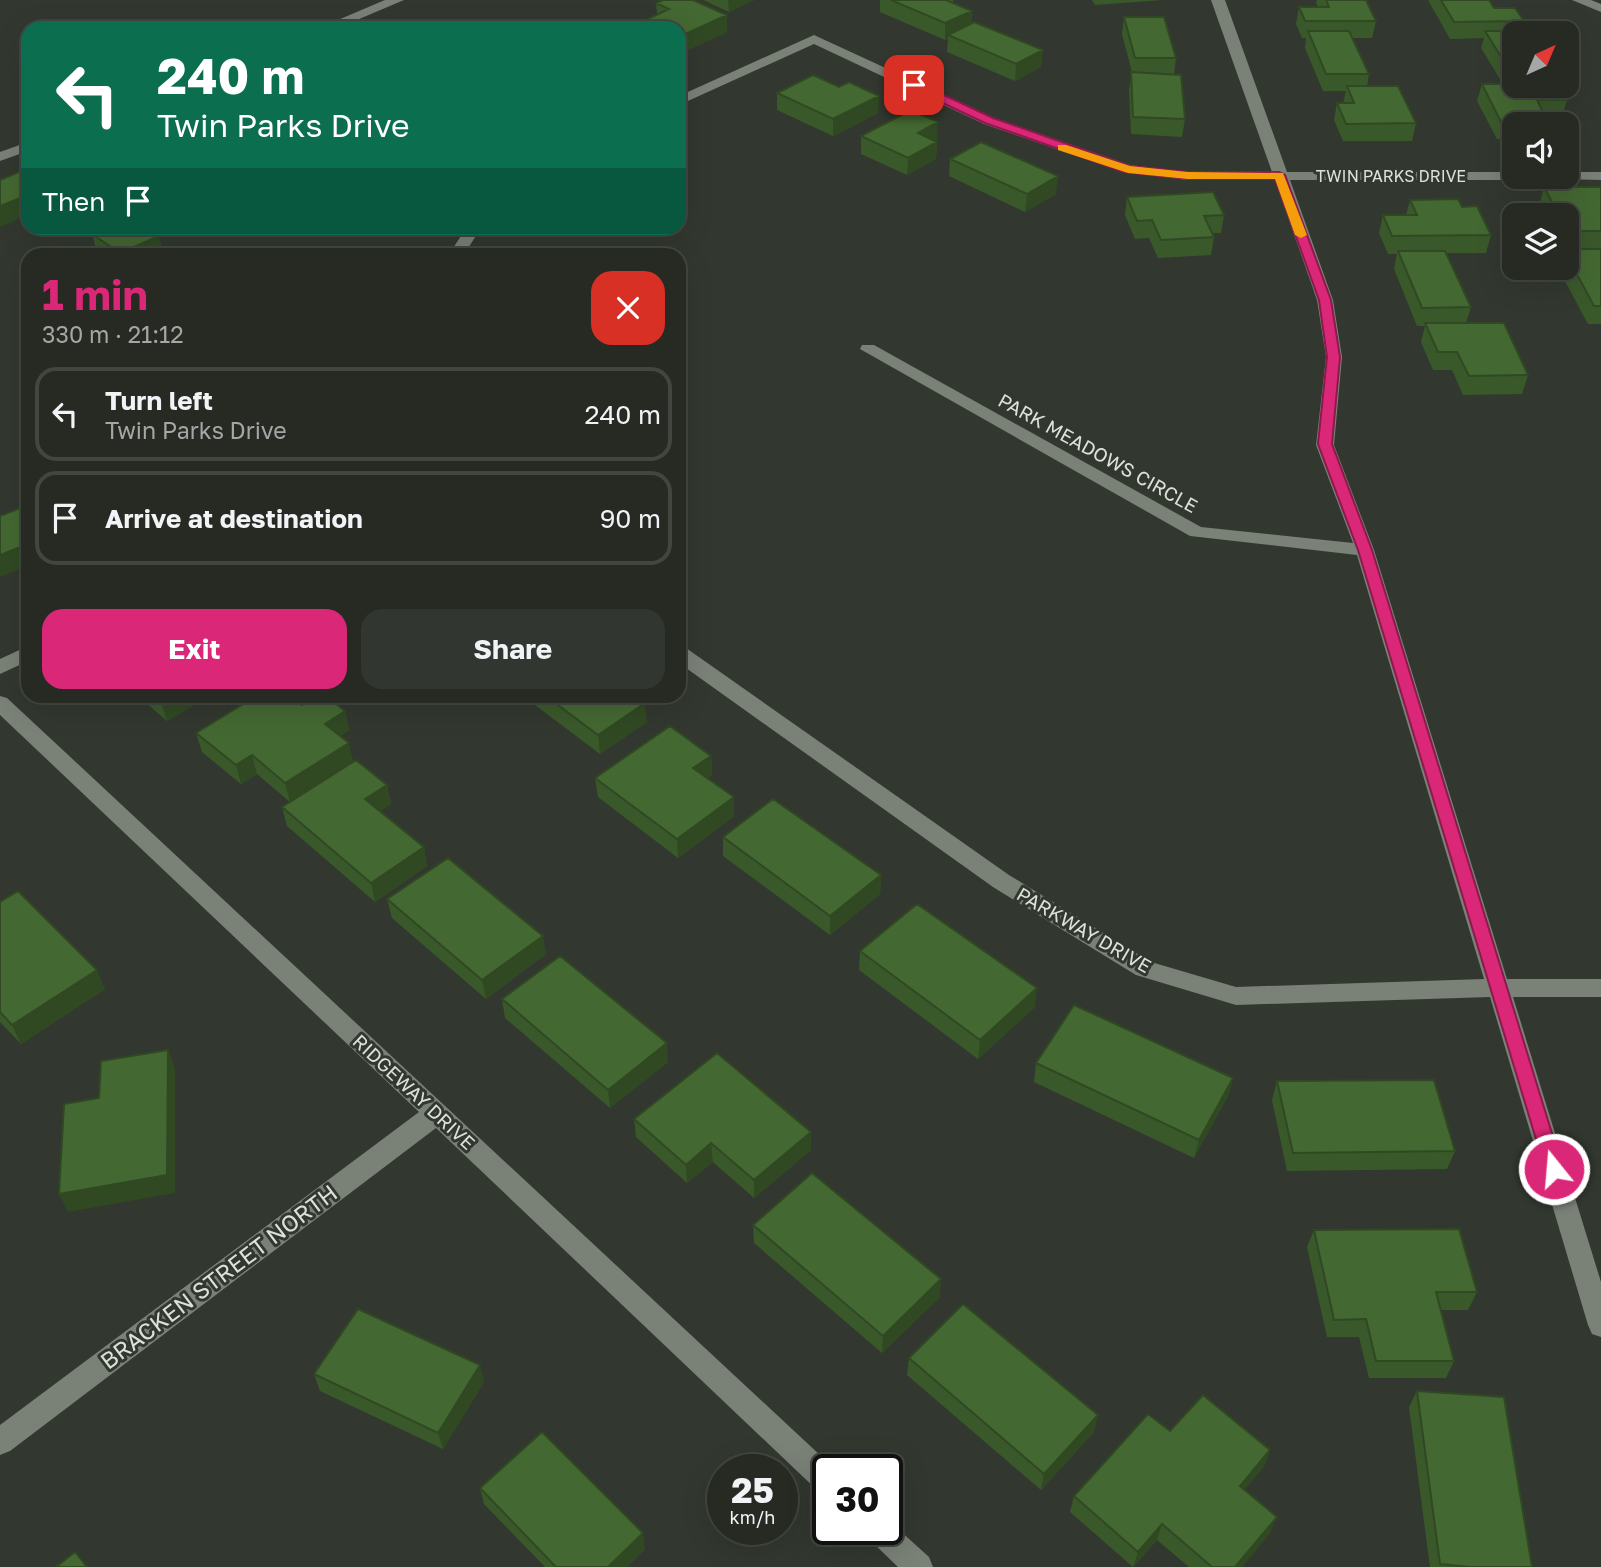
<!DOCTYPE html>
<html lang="en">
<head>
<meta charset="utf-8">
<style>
  body { margin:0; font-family:"Golos Text",sans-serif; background:#323630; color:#f1f3f6; height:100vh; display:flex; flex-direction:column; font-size:26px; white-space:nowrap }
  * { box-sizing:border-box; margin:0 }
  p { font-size:23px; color:#a4a7a6 }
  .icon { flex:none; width:38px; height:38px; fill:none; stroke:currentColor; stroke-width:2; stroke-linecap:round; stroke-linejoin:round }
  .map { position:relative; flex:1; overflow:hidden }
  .drawer { position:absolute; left:21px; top:248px; width:665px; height:455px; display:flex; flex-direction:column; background:#262a23; border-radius:21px; box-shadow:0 7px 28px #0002,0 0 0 2px #424641 }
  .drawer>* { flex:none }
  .hud { position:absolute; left:21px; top:21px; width:665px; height:214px; border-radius:21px; box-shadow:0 7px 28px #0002,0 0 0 2px #424641; background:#0b6e4f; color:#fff; overflow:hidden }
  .needle { width:46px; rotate:44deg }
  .buttons { position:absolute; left:1502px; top:21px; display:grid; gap:14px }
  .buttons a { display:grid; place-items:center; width:77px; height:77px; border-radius:14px; background:#262a23; box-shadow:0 7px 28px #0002,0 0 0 2px #424641; font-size:35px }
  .speed { position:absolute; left:707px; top:1454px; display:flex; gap:14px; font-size:35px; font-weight:700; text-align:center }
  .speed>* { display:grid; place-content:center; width:91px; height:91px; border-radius:50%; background:#262a23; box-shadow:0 7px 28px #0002,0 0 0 2px #424641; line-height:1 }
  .speed small { font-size:18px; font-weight:400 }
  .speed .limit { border:4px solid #111; border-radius:10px; background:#fff; color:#111 }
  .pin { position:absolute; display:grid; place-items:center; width:60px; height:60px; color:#fff; margin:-30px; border-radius:14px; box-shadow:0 4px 10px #0006 }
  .me { position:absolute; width:77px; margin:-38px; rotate:343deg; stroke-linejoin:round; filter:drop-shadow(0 0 5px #0008) }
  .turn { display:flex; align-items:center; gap:24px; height:147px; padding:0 21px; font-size:32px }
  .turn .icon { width:91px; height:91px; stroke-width:2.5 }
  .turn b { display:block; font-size:49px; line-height:60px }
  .then { display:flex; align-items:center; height:66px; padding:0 21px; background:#0003; gap:14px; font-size:26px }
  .round { display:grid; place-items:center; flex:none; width:74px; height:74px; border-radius:21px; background:#323630 }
  .headline { display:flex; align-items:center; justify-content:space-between; height:119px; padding:0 21px }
  h1 { font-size:42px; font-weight:700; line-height:52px; color:#db2777 }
  .button { display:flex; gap:14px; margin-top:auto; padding:14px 21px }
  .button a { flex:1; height:80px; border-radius:21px; background:#db2777; color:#fff; font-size:28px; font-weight:700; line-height:80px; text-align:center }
  .button a+a { background:#323630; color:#f1f3f6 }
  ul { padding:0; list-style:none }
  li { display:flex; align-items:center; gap:21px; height:94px; margin:0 14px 10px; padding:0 7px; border:4px solid #424641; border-radius:21px }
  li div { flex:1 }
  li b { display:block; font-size:26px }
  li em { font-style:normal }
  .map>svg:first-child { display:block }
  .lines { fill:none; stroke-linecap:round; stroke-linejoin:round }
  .street { fill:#7a8177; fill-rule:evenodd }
  .wall { fill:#3a592b }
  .shaded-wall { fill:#304923 }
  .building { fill:#446832; stroke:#304923; stroke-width:2 }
  .route { fill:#db2777; stroke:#8e194d; stroke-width:2 }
  .slow { fill:#f59e0b }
  .labels { text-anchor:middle; stroke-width:6; stroke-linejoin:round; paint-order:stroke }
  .far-street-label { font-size:16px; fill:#dde1db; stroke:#32382f }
  .street-label { font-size:19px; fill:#dde1db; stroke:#32382f }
  .near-street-label { font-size:23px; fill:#dde1db; stroke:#32382f }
</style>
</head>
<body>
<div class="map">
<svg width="1601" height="1567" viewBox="0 0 1601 1567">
  <rect width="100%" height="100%" fill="#32382f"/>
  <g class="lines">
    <path class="street" d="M385,0H404L338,28H319Z
      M1211,0H1225L1287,172H1514V177H1521L1514,180H1290L1333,300L1342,357L1334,445L1374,550L1507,979H1601V997H1513L1601,1282V1337L1592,1334L1588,1325L1490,997L1236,1005L1136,975L993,887L679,663V646L686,648L1009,875L1151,962L1236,987L1484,979L1357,555L1190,536L860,349L862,345H874L1201,527L1353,543L1316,445L1326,357L1317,300L1275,180H1188L1123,172L984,124L814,44L679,105V96L814,35L994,118L1130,165L1188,172H1272Z
      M1572,0H1591L1601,4V12Z
      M28,142V151L0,161V152Z
      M1566,172H1601V180L1561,179L1559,177H1566Z
      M466,228H481L463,256H448Z
      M28,646V661L0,674V659Z
      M0,696L7,698L836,1470H828V1494L818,1491L436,1128L10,1451L0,1455V1425L419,1112L0,715Z
      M887,1519L929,1557L933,1567H898L870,1540L866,1530H887Z"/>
  </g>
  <path class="wall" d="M703,0H754L729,12Z
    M880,0H953V3L972,11L971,24L1041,67L1015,81L947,52L948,39L945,40L880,12Z
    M1092,0H1163L1095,5Z
    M1317,0H1366L1376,21L1372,38H1352L1369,74L1367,86L1416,123L1412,141H1343L1334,120L1337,103H1343L1346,91H1323L1305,48L1306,38H1302L1296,24L1299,7H1318L1316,3Z
    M1428,0H1489L1494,8L1524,21L1521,31L1514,33V86L1567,100L1562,117H1546L1548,122V124H1514V139H1497L1477,101L1482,84H1503L1481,48L1484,38L1450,39Z
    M656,3L727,32L679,54V28H639V23L657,14Z
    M1124,17L1176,58L1174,74L1185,119L1182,137L1131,134L1129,89L1132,72L1122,34Z
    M839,87L879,96L878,113L833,136L777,110V93Z
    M861,136L937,140L935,141L937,142L936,159L907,175L861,154Z
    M950,159L1056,194L1025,212L949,176Z
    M1544,187H1601V249H1566V215H1532L1536,202H1540Z
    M1127,197L1224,215L1221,233H1213L1214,237L1211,255L1158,258L1149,238L1135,239L1125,215Z
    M1410,200L1491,235L1486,253H1446L1471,307L1466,323L1528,375L1522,394L1463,395L1452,370H1433L1421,342L1425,326H1417L1394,269L1397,254H1388L1379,233L1383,215H1406Z
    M92,234L164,254L160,256H103L97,252Z
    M1566,249H1601V324H1588L1558,268H1566Z
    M138,696H209L167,721Z
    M523,696H636L647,722L600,754Z
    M302,705L345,711L349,730L340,736L353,762L290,802L257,774L241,784L202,752L196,733Z
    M711,756L712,775L707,778L734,797V816L678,858L598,797L595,778Z
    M387,785L391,804L380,811L424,847L427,866L375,902L287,826L282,807Z
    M723,837L881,875L880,894L830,935L723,856Z
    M387,899L546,954L486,999L392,918Z
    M0,902L105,989L21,1044L0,1022Z
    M860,951L1035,1007L978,1059L859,970Z
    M502,999L668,1062L610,1108L505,1018Z
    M1036,1063L1233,1078L1228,1096L1194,1158L1034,1082Z
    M1277,1081L1455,1151L1447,1169L1287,1171L1272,1100Z
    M634,1119L811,1132V1150L754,1198L713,1162L687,1183L636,1137Z
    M753,1225L940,1297L882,1353L754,1243Z
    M1314,1230L1477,1292L1468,1310H1441L1454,1361L1446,1378H1369L1359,1337H1327L1307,1247Z
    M909,1358L1094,1432L1041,1490L907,1375Z
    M314,1374L484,1382L443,1449L320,1391Z
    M1417,1391L1532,1567H1430L1409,1407Z
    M1170,1431L1270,1450L1264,1466L1244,1490L1270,1533L1242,1567H1189L1157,1540L1133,1567L1070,1512L1074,1496Z
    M480,1488L645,1549L627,1567H545L484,1504Z"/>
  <path class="shaded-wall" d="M728,0H754L729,12Z
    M972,11L970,28L948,35V39L945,40V23Z
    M727,15V32L679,54V37Z
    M1043,50L1041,67L1015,81L1016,64Z
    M879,96L878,113L833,136V119Z
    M938,122L937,140L917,151L918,133Z
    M937,142L936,159L907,175L908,158Z
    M1058,176L1056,194L1025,212L1027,194Z
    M28,195V215L0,227V206Z
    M159,236L164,254L160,256H121L120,253Z
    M28,544V566L0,577V555Z
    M171,696H209L167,721L161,702Z
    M645,703L647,722L600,754L598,735Z
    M345,711L349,730L329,743L325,724Z
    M349,743L353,762L290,802L285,783Z
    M252,755L257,774L241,784L236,765Z
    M711,756L712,775L694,787L693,768Z
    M387,785L391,804L369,818L365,799Z
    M734,797V816L678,858L677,839Z
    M424,847L427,866L375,902L371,883Z
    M881,875L880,894L830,935V916Z
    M543,936L546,954L486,999L482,980Z
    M97,970L105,989L21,1044L12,1025Z
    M1037,988L1035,1007L978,1059L980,1040Z
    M667,1043L668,1062L610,1108L608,1090Z
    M168,1050L175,1068V1193L68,1212L59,1194Z
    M1233,1078L1228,1096L1194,1158L1199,1140Z
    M811,1132V1150L754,1198V1180Z
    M711,1143L713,1162L687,1183L686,1165Z
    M941,1279L940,1297L882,1353L883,1336Z
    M480,1365L484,1382L443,1449L438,1433Z
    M1098,1415L1094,1432L1041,1490L1044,1474Z
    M1270,1450L1264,1466L1234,1502L1240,1486Z
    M1277,1517L1270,1533L1242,1567H1235Z
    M1162,1524L1157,1540L1133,1567L1138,1552Z
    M643,1533L645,1549L627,1567H608Z"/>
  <path class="building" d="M663,0H693L727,15L679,37V28H648L649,27L639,23L669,9L656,3Z
    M891,0H946L972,11L945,23Z
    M1326,0H1366L1376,21H1305L1299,7H1329Z
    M1441,0H1489L1494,8H1515L1524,21L1454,22Z
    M1124,17H1164L1176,58H1135Z
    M974,22L1043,50L1016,64L948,35Z
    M1308,31H1349L1369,74H1326Z
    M1485,31H1525L1527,33H1514V71H1510Z
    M1131,72L1181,75L1185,119L1133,117Z
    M813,75L839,87L849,82L879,96L833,119L777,93Z
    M1482,84H1514V86H1558L1567,100H1537L1548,122H1501Z
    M1347,86H1398L1416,123L1346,124L1337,103H1354Z
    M911,110L938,122L918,133L937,142L908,158L861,136Z
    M981,142L1058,176L1027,194L950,159Z
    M28,168V195L0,206V180Z
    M1544,187H1601V231H1566V215H1542L1536,202H1552Z
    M1213,192L1224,215L1204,216L1214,237L1161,240L1152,220L1137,221L1127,197Z
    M1458,199L1462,207L1477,206L1491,235L1392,236L1383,215H1417L1410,200Z
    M107,228H146L159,236L120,253L92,234Z
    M1566,249H1601V306H1594L1566,254Z
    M1398,251H1445L1471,307L1422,308Z
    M1425,323H1504L1528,375L1469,376L1457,352H1438Z
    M28,505V544L0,555V516Z
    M154,696H171L161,702Z
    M256,696H291L302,705L316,696H326L345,711L325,724L349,743L285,783L252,755L236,765L196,733Z
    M546,696H636L645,703L598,735Z
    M670,726L711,756L693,768L734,797L677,839L595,778Z
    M356,760L387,785L365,799L424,847L371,883L282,807Z
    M773,799L881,875L830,916L723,837Z
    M448,858L543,936L482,980L387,899Z
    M18,891L97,970L12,1025L0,1012V902Z
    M917,904L1037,988L980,1040L860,951Z
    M560,956L667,1043L608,1090L502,999Z
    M1074,1005L1233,1078L1199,1140L1036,1063Z
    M168,1050L167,1175L59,1194L64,1104L99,1098L101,1061Z
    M717,1053L811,1132L754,1180L711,1143L686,1165L634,1119Z
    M1434,1080L1455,1151L1293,1153L1277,1081Z
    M812,1173L941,1279L883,1336L753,1225Z
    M1459,1229L1477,1292H1436L1454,1361H1376L1366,1319L1334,1320L1314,1230Z
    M963,1304L1098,1415L1044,1474L909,1358Z
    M358,1309L480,1365L438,1433L314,1374Z
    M1417,1391L1504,1397L1532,1567H1470L1440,1564Z
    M1203,1395L1270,1450L1240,1486L1277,1517L1235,1567H1212L1162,1524L1138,1552L1074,1496L1148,1414L1170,1431Z
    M542,1432L643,1533L608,1567H556L480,1488Z
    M75,1552L87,1567H56Z"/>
  <path class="route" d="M911,83H918L993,118L1130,166L1188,172H1279L1285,175L1331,300L1340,357L1332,444L1372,550L1563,1169L1561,1175L1554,1177L1547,1175L1545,1169L1358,550L1318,444L1327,357L1319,300L1275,179H1188L1124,172L985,123L911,88Z"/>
  <path class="slow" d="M1058,145H1066L1130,166L1188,172L1283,173L1307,235L1301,238L1295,235L1275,179H1188L1128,173L1058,150Z"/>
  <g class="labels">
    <g class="far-street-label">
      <text x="1391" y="182">TWIN PARKS DRIVE</text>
    </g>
    <g class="street-label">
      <text transform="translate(1098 453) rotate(29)" y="7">PARK MEADOWS CIRCLE</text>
      <text transform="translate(1084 930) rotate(30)" y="7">PARKWAY DRIVE</text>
      <text transform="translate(414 1092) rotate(43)" y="7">RIDGEWAY DRIVE</text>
    </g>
    <g class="near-street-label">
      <text transform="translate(219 1277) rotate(-37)" y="8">BRACKEN STREET NORTH</text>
    </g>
  </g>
</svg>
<div class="buttons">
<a><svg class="needle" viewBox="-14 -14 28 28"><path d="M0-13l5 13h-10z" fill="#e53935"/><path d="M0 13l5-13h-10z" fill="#a4a7a6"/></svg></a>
<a><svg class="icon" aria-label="sound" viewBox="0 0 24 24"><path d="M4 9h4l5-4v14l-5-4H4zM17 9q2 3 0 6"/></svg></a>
<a><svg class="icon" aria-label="layers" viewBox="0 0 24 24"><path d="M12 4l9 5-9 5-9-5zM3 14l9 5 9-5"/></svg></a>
</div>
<div class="speed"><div>25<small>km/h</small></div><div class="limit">30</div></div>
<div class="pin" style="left:914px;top:85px;background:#d93025"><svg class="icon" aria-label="arrive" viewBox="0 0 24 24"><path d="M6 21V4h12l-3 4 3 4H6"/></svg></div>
<svg class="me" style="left:1554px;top:1169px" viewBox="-20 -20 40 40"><circle r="17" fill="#db2777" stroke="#fff" stroke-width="3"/><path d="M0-11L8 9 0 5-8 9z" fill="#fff"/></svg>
<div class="hud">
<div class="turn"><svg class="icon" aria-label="left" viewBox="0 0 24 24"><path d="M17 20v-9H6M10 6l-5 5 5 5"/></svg><div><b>240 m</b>Twin Parks Drive</div></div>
<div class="then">Then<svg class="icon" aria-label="arrive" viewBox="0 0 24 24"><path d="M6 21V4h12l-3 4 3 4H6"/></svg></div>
</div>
<section class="drawer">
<div class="headline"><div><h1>1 min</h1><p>330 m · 21:12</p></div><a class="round" style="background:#d93025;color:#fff"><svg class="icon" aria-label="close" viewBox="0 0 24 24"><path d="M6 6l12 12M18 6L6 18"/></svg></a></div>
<ul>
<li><svg class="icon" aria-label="left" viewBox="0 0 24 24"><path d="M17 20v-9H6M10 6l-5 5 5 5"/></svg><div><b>Turn left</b><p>Twin Parks Drive</p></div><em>240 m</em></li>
<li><svg class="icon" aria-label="arrive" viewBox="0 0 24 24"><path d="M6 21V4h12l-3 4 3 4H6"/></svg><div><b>Arrive at destination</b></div><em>90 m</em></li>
</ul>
<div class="button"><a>Exit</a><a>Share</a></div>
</section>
</div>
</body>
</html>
